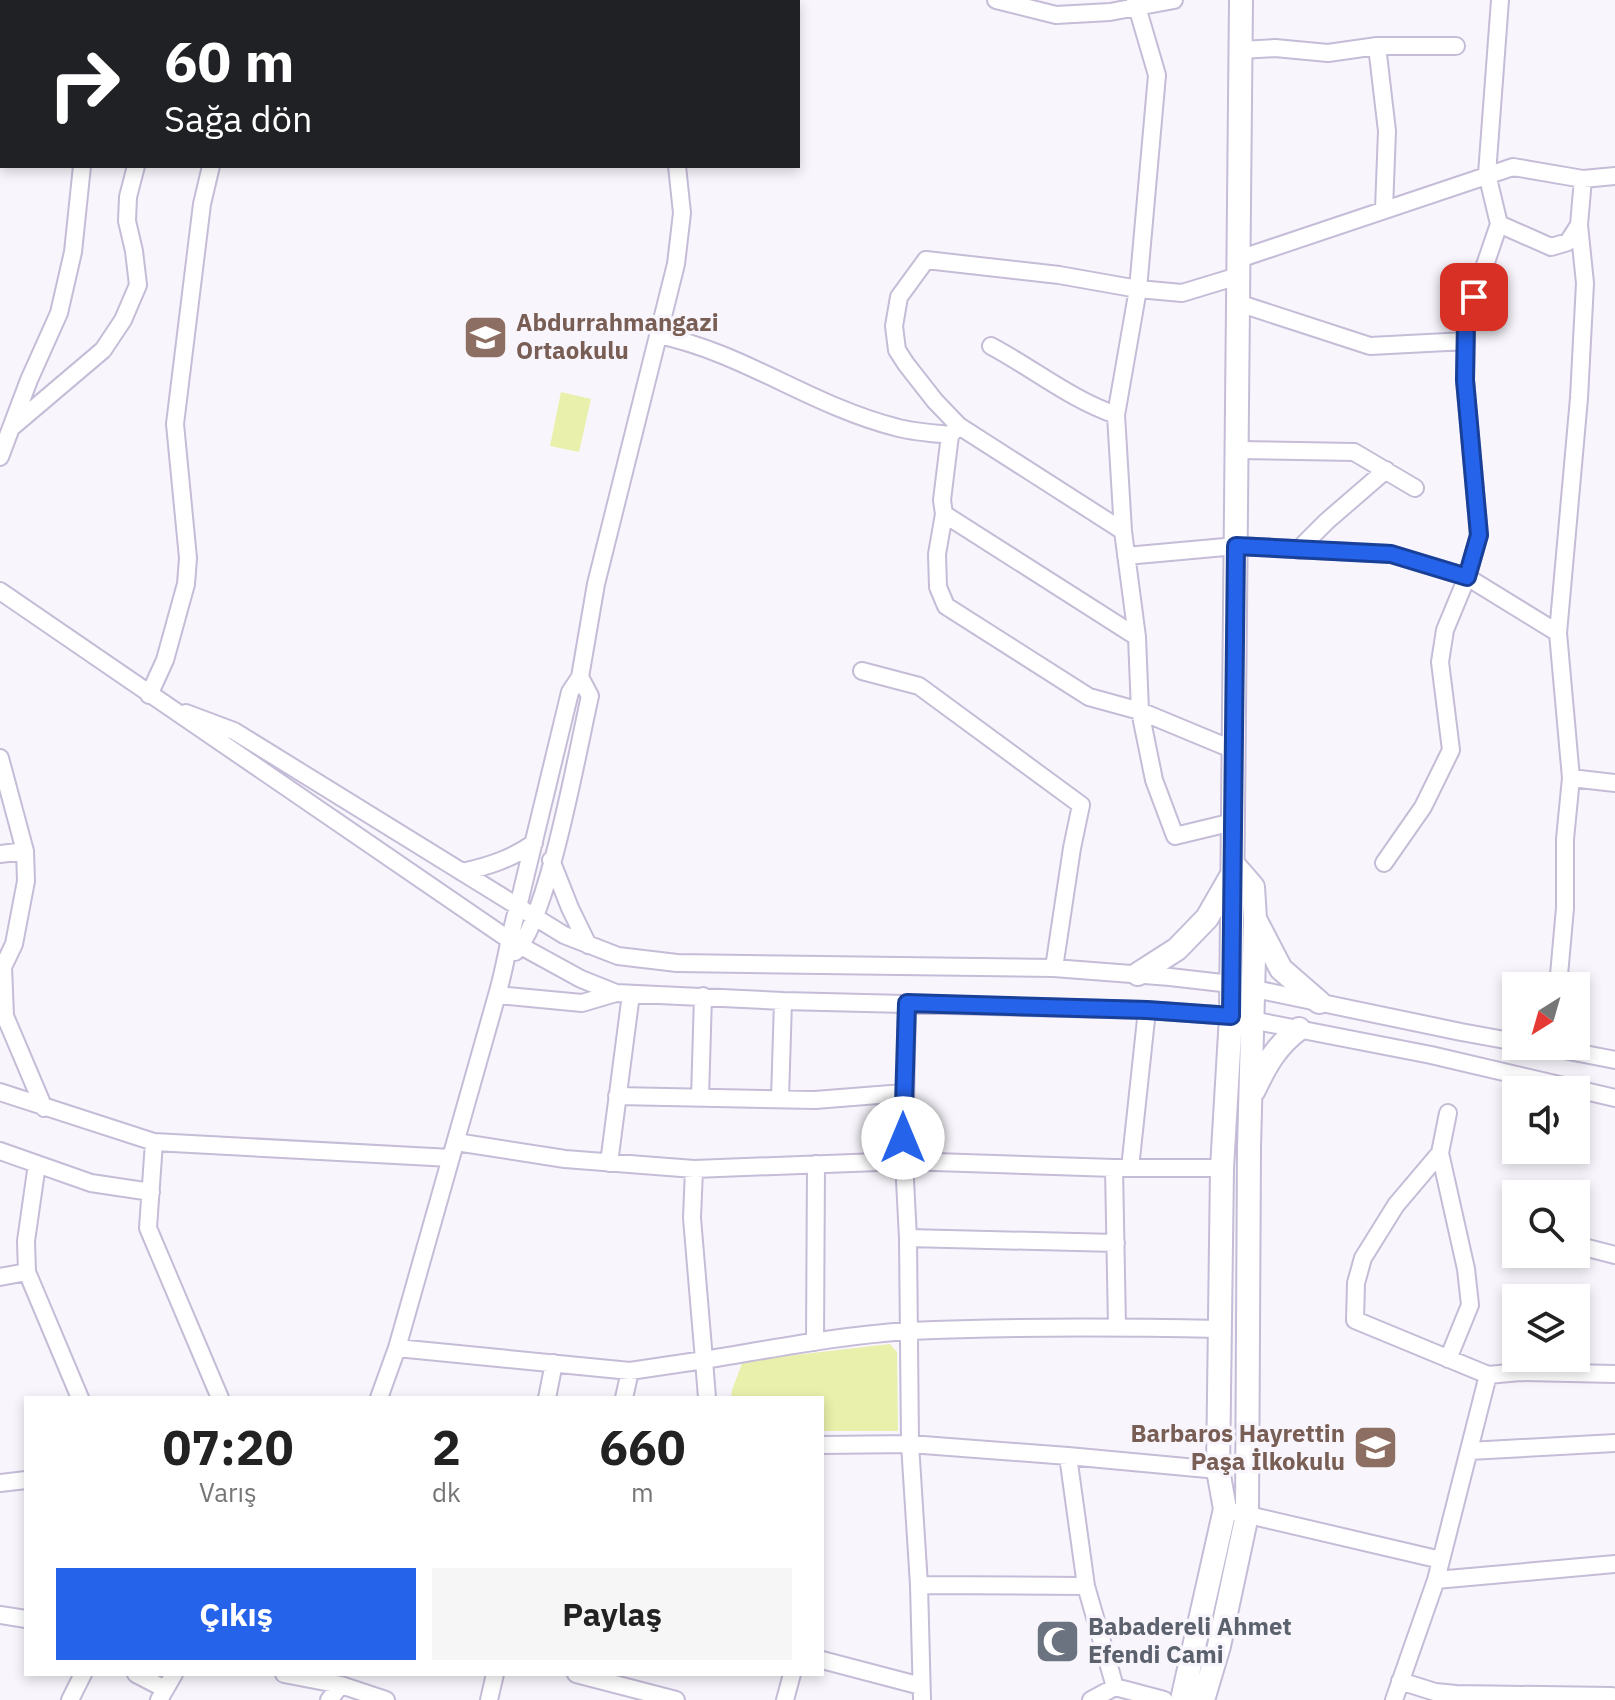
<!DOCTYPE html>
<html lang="tr">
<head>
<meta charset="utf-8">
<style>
  body { margin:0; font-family:"IBM Plex Sans",sans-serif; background:#f6f6f6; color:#222; height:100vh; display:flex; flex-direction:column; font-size:30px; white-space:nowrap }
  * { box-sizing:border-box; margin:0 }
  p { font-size:26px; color:#767676 }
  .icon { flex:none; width:44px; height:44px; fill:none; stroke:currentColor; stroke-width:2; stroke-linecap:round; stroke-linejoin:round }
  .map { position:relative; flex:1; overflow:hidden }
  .panel { position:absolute; left:24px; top:1396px; width:800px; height:280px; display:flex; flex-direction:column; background:#fff; border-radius:0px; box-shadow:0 4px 12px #0003 }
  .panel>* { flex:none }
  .banner { position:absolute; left:0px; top:0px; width:800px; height:168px; box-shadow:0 4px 12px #0003; background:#202124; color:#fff; overflow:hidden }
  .needle { width:52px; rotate:217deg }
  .fabs { position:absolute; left:1502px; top:972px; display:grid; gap:16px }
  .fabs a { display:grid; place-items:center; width:88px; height:88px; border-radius:0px; background:#fff; box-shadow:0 4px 12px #0003; font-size:40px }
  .pin { position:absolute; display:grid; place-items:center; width:68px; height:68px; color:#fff; margin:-34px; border-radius:16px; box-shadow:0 4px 12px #0006 }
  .me { position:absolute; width:88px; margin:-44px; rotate:0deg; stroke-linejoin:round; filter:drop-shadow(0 0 6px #0008) }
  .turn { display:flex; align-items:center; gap:28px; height:168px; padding:0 32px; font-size:36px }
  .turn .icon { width:104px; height:104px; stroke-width:2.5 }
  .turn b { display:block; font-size:56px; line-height:68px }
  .eta { display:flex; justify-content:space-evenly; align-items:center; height:136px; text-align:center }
  .eta b { font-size:48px; font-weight:700; line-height:56px }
  .action { display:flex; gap:16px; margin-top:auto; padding:16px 32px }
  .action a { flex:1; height:92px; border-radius:0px; background:#2563eb; color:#fff; font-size:32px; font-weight:700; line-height:92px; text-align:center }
  .action a+a { background:#f6f6f6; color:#222 }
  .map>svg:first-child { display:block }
  .green { fill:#e9f0ab }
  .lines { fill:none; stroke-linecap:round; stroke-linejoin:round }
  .street-casing { stroke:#c5bcd7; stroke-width:20 }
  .secondary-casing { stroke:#c5bcd7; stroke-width:26 }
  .street { stroke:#fff; stroke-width:16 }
  .secondary { stroke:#fff; stroke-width:22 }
  .route-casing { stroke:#184099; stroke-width:20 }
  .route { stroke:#2563eb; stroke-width:14 }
  .labels { text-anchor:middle; stroke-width:7; stroke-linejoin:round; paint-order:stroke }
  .education-label { font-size:24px; font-weight:bold; fill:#785e54; stroke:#f8f6fc; text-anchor:start }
  .worship-label { font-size:24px; font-weight:bold; fill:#5b616d; stroke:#f8f6fc; text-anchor:start }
</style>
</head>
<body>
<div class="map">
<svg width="1615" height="1700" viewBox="0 0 1615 1700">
  <rect width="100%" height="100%" fill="#f8f6fc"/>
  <path class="green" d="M561,392L591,399L579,452L550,446Z
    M890,1344L897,1352L898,1431H822V1398H731L732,1390L743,1361Z"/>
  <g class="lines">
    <defs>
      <path id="street" d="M645,0L646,2
        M996,0L1056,15L1110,12L1174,0
        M1135,0L1157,75L1138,289L1116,415L1123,531L1137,637L1140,711L1154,780L1175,836L1233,822
        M122,2V0
        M195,2V0
        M251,2L252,0
        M1377,46H1456
        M1240,50L1275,48L1328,53L1377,46L1387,131L1384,209
        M1499,224L1487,174L1500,0
        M1239,259L1513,167L1583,179L1615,176
        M1238,303L1370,346L1466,341
        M658,335C742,352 812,406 895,427C912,432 932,433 950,435
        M991,346C1034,369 1070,399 1116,415
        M959,426L950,435L942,500L944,514L937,554L938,587L946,606L1089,697L1140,711L1234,750
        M11,428L103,350L123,320L138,285L134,251L127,221L128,197L136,166
        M1237,450L1354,452L1415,488
        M0,457L29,380L59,313L73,252L82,166
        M944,514L1137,637
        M1123,531L959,426L935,401L906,364L897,350L894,326L899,297L926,260L1059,275L1138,289L1182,293L1238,276
        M1298,550L1327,521L1386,470
        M1126,556L1236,546L1391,554L1467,577L1558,633
        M0,591L508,939L581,979L616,993L783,1001L1147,1010L1231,1016L1431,1055L1615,1098
        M862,671L919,686L1081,805L1072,848L1054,968
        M149,695L165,660L186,584L188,558L175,424L202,204L211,166
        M186,713L234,731L564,935L618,956L677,963L1054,968L1170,977L1231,984L1461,1032L1516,1042
        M0,758L25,851L26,881L14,944L3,967L5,1016L44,1108
        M1571,778L1615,783
        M0,854L25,851
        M551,860L570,908L588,945
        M1384,863L1423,807L1451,750L1440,662L1445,630L1467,577L1479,535L1465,380L1466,321L1499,224L1551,247L1568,242L1579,225L1583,179
        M462,872C489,866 511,859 534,843
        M515,952C548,920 578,748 590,696L580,677
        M1558,986L1565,908V839L1571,778L1558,633L1579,398L1585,283L1579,225
        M497,995C506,965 509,936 518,907L570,692L580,677L596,584L676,264L682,213L677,166
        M907,1003L904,1161L908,1238L910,1444L919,1585L922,1700
        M1543,1046L1615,1060
        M0,1092L154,1142L451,1158
        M617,1096L815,1100L903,1093
        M700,1098L703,996
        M780,1099L783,1001
        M1448,1113L1440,1153L1396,1205L1363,1258L1356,1283L1355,1320L1488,1375L1520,1372L1615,1374
        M154,1142L148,1228L220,1398
        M456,1142L565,1159L694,1169L904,1161L1114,1168H1222
        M0,1151L91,1183L151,1192
        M1440,1153L1466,1269L1470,1305L1448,1359
        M609,1163L631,994
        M37,1164L26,1241L27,1272L80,1398
        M1114,1168L1117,1327
        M1130,1168L1147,1010
        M694,1169L692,1218L704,1360C772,1349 841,1335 910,1331C1013,1326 1117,1327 1221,1329
        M908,1238L1116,1243
        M1576,1245L1615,1255
        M0,1277L27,1272
        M815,1342L816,1164
        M397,1348L630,1371L704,1360L707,1398
        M379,1398L397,1348L497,995L582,1003L616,993
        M547,1398L554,1363
        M624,1398L630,1371
        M822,1445L910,1444L1068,1456L1086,1586L1115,1687
        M1469,1451L1615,1443
        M1068,1456L1218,1470
        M0,1483L26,1480
        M1236,1512L1441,1560
        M1436,1580L1615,1564
        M919,1585L1086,1586
        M0,1615L26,1619
        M822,1660L921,1686
        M136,1674L165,1689
        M284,1674L341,1685
        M576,1674L676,1700
        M1400,1681L1435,1692L1456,1694L1612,1696
        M70,1700L83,1674
        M159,1700L174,1674
        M329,1700L341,1685L386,1700
        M489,1700L495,1674
        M785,1700L792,1674
        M1091,1700L1115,1687L1164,1700
        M1394,1700L1436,1580L1488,1375"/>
      <path id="secondary" d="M1255,919L1281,969L1319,1002
        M1138,974L1177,949L1207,918L1230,878
        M1254,1090C1266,1065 1276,1046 1299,1029
        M1182,1700L1225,1509L1218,1470L1222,1168L1231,1016L1241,0
        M1203,1700L1219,1646L1247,1515L1249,1148L1255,919L1253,887L1233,864"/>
    </defs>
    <use href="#street" class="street-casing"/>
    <use href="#secondary" class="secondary-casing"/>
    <use href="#street" class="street"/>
    <use href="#secondary" class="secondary"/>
  </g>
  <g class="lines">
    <defs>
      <path id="route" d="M903,1138L907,1003L1147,1010L1231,1016L1236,546L1391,554L1467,577L1479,535L1465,380L1466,321L1474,297"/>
    </defs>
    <use href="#route" class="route-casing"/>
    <use href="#route" class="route"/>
  </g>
  <defs>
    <symbol id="school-square" viewBox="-11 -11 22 22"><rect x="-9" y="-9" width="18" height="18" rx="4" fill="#8d6e63" stroke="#f8f6fc"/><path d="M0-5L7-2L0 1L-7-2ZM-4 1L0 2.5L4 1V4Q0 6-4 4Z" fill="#fff"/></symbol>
    <symbol id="mosque-square" viewBox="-11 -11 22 22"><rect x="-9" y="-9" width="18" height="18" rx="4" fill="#6b7280" stroke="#f8f6fc"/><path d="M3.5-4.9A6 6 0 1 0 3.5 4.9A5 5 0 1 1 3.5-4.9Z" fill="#fff"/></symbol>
  </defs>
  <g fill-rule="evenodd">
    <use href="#school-square" x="460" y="312" width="51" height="51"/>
    <use href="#school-square" x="1350" y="1422" width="51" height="51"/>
    <use href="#mosque-square" x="1032" y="1616" width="51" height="51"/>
  </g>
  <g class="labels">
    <g class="education-label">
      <text x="516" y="331">Abdurrahmangazi<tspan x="516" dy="28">Ortaokulu</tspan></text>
      <text x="1345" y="1442" text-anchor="end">Barbaros Hayrettin<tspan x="1345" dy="28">Paşa İlkokulu</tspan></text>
    </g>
    <g class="worship-label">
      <text x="1088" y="1635">Babadereli Ahmet<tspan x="1088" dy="28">Efendi Cami</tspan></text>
    </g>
  </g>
</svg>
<div class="fabs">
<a><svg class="needle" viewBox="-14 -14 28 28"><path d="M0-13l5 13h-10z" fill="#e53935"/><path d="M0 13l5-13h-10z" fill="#767676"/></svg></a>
<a><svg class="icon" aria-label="sound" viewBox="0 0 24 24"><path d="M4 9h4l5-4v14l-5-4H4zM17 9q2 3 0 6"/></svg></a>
<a><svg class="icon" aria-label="search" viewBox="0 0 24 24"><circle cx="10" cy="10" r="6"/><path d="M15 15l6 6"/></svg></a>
<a><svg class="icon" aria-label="layers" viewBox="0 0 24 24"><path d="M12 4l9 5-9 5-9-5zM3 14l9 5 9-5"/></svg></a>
</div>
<div class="pin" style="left:1474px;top:297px;background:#d93025"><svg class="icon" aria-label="arrive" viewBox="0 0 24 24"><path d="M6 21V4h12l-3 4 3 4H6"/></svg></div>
<svg class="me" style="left:903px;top:1138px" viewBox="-20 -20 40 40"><circle r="19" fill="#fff"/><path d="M0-13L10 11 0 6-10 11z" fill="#2563eb"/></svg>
<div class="banner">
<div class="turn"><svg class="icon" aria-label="right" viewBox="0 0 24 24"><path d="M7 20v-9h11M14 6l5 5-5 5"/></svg><div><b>60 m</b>Sağa dön</div></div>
</div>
<section class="panel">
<div class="eta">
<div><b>07:20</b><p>Varış</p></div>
<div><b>2</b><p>dk</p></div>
<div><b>660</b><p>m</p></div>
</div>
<div class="action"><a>Çıkış</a><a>Paylaş</a></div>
</section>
</div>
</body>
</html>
